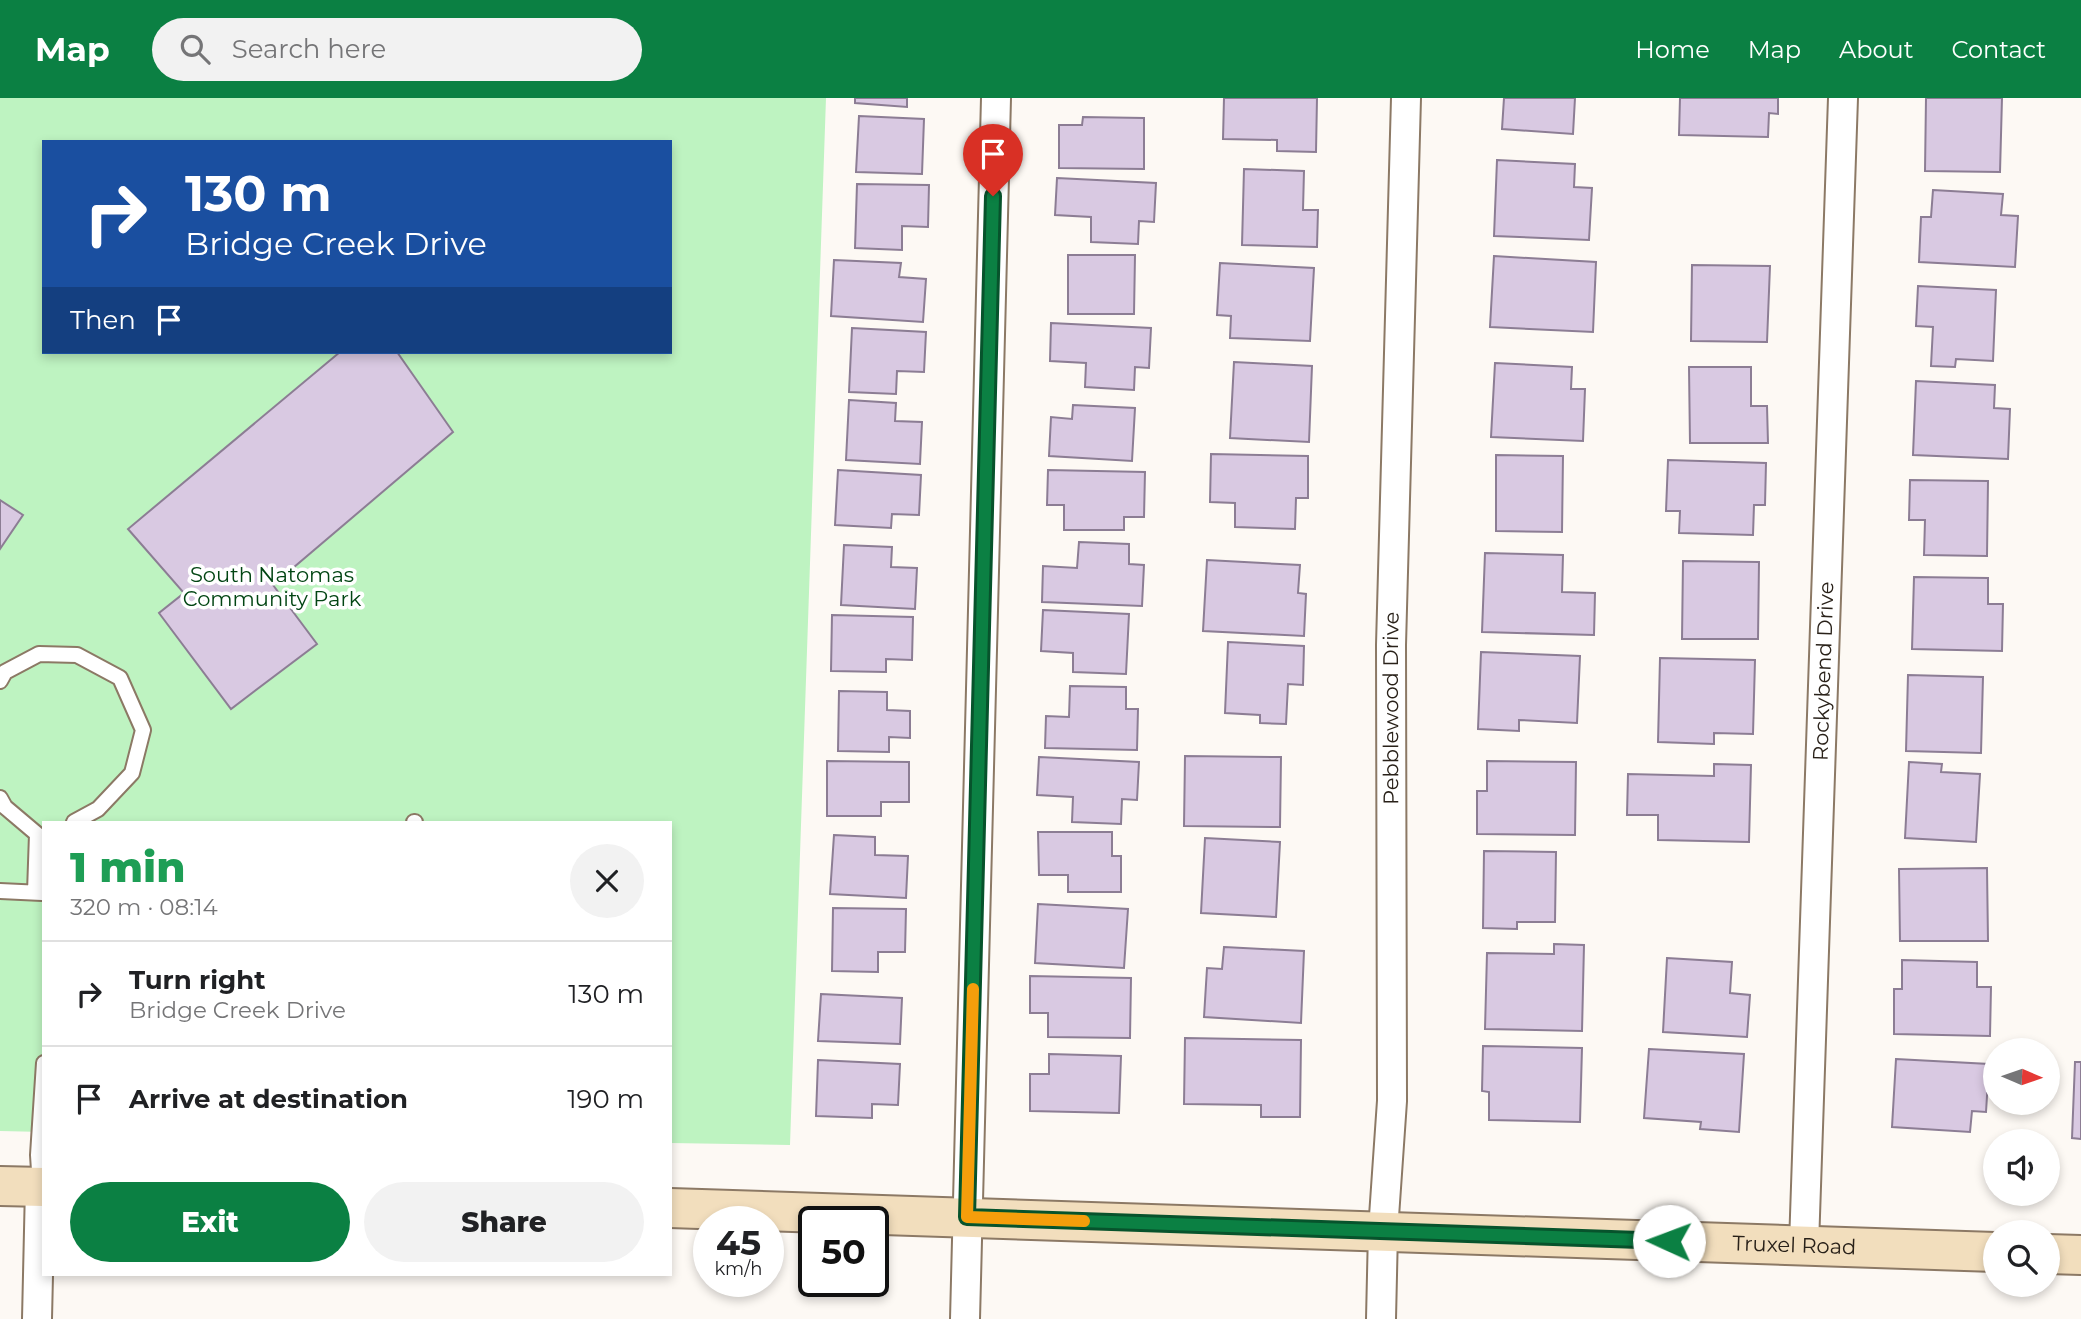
<!DOCTYPE html>
<html lang="en">
<head>
<meta charset="utf-8">
<style>
  body { margin:0; font-family:Montserrat,sans-serif; background:#f2f2f2; color:#202124; height:100vh; display:flex; flex-direction:column; font-size:26px; white-space:nowrap }
  * { box-sizing:border-box; margin:0 }
  p { font-size:23px; color:#757577 }
  .icon { flex:none; width:38px; height:38px; fill:none; stroke:currentColor; stroke-width:2; stroke-linecap:round; stroke-linejoin:round }
  .map { position:relative; flex:1; overflow:hidden }
  .panel { position:absolute; left:42px; top:723px; width:630px; height:455px; display:flex; flex-direction:column; background:#fff; border-radius:0px; box-shadow:0 4px 10px #0003 }
  .panel>* { flex:none }
  .banner { position:absolute; left:42px; top:42px; width:630px; height:214px; border-radius:0px; box-shadow:0 4px 10px #0003; background:#1a4fa0; color:#fff; overflow:hidden }
  .needle { width:46px; rotate:92deg }
  .controls { position:absolute; left:1983px; top:940px; display:grid; gap:14px }
  .controls a { display:grid; place-items:center; width:77px; height:77px; border-radius:50%; background:#fff; box-shadow:0 4px 10px #0003; font-size:35px }
  .speed { position:absolute; left:693px; top:1108px; display:flex; gap:14px; font-size:35px; font-weight:700; text-align:center }
  .speed>* { display:grid; place-content:center; width:91px; height:91px; border-radius:50%; background:#fff; box-shadow:0 4px 10px #0003; line-height:1 }
  .speed small { font-size:18px; font-weight:400 }
  .speed .limit { border:4px solid #111; border-radius:10px; background:#fff; color:#111 }
  .pin { position:absolute; display:grid; place-items:center; width:60px; height:60px; color:#fff; margin:-72px -30px; border-radius:50% 50% 50% 0; rotate:-45deg; box-shadow:0 0 7px #0007 }
  .pin .icon { rotate:45deg }
  .me { position:absolute; width:77px; margin:-38px; rotate:272deg; stroke-linejoin:round; filter:drop-shadow(0 0 5px #0008) }
  .turn { display:flex; align-items:center; gap:24px; height:147px; padding:0 28px; font-size:32px }
  .turn .icon { width:91px; height:91px; stroke-width:2.5 }
  .turn b { display:block; font-size:49px; line-height:60px }
  .then { display:flex; align-items:center; height:66px; padding:0 28px; background:#0003; gap:14px; font-size:26px }
  .round { display:grid; place-items:center; flex:none; width:74px; height:74px; border-radius:37px; background:#f2f2f2 }
  .summary { display:flex; align-items:center; justify-content:space-between; height:119px; padding:0 28px }
  h1 { font-size:42px; font-weight:800; line-height:52px; color:#1e9e55 }
  .cta { display:flex; gap:14px; margin-top:auto; padding:14px 28px }
  .cta a { flex:1; height:80px; border-radius:42px; background:#0b8043; color:#fff; font-size:28px; font-weight:800; line-height:80px; text-align:center }
  .cta a+a { background:#f2f2f2; color:#202124 }
  ul { padding:0; list-style:none }
  li { display:flex; align-items:center; gap:21px; height:105px; padding:0 28px; border-top:2px solid #e0e0e0 }
  li div { flex:1 }
  li b { display:block; font-size:26px }
  li em { font-style:normal }
  header { display:flex; align-items:center; gap:42px; box-sizing:border-box; height:98px; padding:0 35px; background:#0b8043; color:#fff }
  header strong { font-size:33px }
  nav { display:flex; gap:38px; margin-inline-start:auto; font-size:24px }
  .search { width:490px; height:63px; background:#f2f2f2; display:flex; align-items:center; gap:18px; box-sizing:border-box; padding:0 24px; border-radius:38px; color:#757577; font-size:26px }
  .map>svg:first-child { display:block }
  .green { fill:#bef3c1; fill-rule:evenodd }
  .building { fill:#d9c9e2; stroke:#8c7d94; stroke-width:2 }
  .lines { fill:none; stroke-linecap:round; stroke-linejoin:round }
  .service-casing { stroke:#8c7965; stroke-width:18 }
  .minor-casing { stroke:#8c7965; stroke-width:32 }
  .secondary-casing { stroke:#8c7965; stroke-width:42 }
  .service { stroke:#fff; stroke-width:14 }
  .minor { stroke:#fff; stroke-width:28 }
  .secondary { stroke:#f2debd; stroke-width:38 }
  .route-casing { stroke:#07532c; stroke-width:18 }
  .route { stroke:#0b8043; stroke-width:12 }
  .slow { stroke:#f59e0b; stroke-width:12 }
  .labels { text-anchor:middle; stroke-width:7; stroke-linejoin:round; paint-order:stroke }
  .park-label { font-size:21px; fill:#024513; stroke:#fff }
  .street-label { font-size:21px; fill:#292119; stroke:#fff }
</style>
</head>
<body>
<header>
<strong>Map</strong>
<div class="search"><svg class="icon" aria-label="search" viewBox="0 0 24 24"><circle cx="10" cy="10" r="6"/><path d="M15 15l6 6"/></svg>Search here</div>
<nav><a>Home</a><a>Map</a><a>About</a><a>Contact</a></nav>
</header>
<div class="map">
<svg width="2081" height="1221" viewBox="0 0 2081 1221">
  <rect width="100%" height="100%" fill="#fdf9f4"/>
  <path class="green" d="M0,0H826L790,1047L670,1045V724H44V1034L0,1033ZM44,44H670V254H44Z"/>
  <path class="building" d="M855,0H907V9L855,5Z
    M1224,0H1317L1316,54L1277,53V42L1223,41Z
    M1504,0H1575L1573,36L1502,31Z
    M1680,0H1778V16L1769,15L1768,39L1679,37Z
    M1926,0H2002L2000,74L1925,73Z
    M859,18L924,21L922,76L856,74Z
    M1083,19L1144,20V71L1059,70V27H1082Z
    M1497,62L1575,66L1574,89L1592,90L1589,142L1494,138Z
    M1244,71L1304,73L1303,112H1318L1317,149L1242,147Z
    M1057,80L1156,85L1154,124L1139,123L1138,146L1091,144V119L1055,117Z
    M857,86L929,87L928,129L902,128V152L855,150Z
    M1933,92L2003,96L2001,117L2018,118L2015,169L1919,164L1921,119H1931Z
    M1068,157H1135L1134,216H1068Z
    M1494,158L1596,164L1593,234L1490,229Z
    M834,162L901,165L899,179L926,181L923,224L831,218Z
    M1220,165L1314,170L1310,243L1230,240L1231,218L1217,217Z
    M1692,167L1770,168L1767,244L1691,243Z
    M1918,188L1996,192L1993,263L1956,261L1955,269L1931,268L1933,229L1916,228Z
    M1051,225L1151,230L1149,270L1135,269L1134,292L1085,289L1086,265L1050,263Z
    M852,230L926,234L924,274L897,273L896,296L849,294Z
    M340,254H397L453,334L273,487L317,546L231,611L159,515L184,495L128,431Z
    M1234,264L1312,268L1309,344L1230,340Z
    M1495,265L1572,269L1571,291H1585L1583,343L1491,339Z
    M1689,269H1751V308H1767L1768,345H1690Z
    M1916,283L1995,287L1994,310L2010,311L2008,361L1913,357Z
    M849,302L896,305L895,323L922,324L920,366L846,362Z
    M1073,307L1135,310L1132,363L1049,358L1051,319L1072,321Z
    M1211,356L1308,358V400H1296L1295,431L1235,429V405L1210,404Z
    M1496,357L1563,358L1562,434L1496,433Z
    M1668,362L1766,365L1765,407H1754L1753,437L1679,435L1680,413H1666Z
    M838,372L921,377L919,417L892,416L891,430L835,427Z
    M1048,372L1145,374L1144,419H1124V432H1064V407H1047Z
    M1910,382L1988,383L1987,458L1924,457L1925,422H1909Z
    M0,402L23,417L0,451Z
    M1079,444L1129,446V466L1144,467L1142,508L1042,504L1043,468L1077,470Z
    M844,447L892,449L891,469L917,470L915,511L841,507Z
    M1485,455L1563,457L1562,494L1595,495L1594,537L1482,534Z
    M1207,462L1300,467L1298,495L1306,496L1304,538L1203,533Z
    M1683,463L1759,464L1758,541H1682Z
    M1914,479L1988,480V506H2003L2002,553L1912,551Z
    M1043,512L1129,516L1126,576L1073,574V555L1041,553Z
    M832,517L913,519L912,562L886,561V574L831,573Z
    M1228,544L1304,548L1303,587L1288,586L1286,626L1260,625V617L1225,615Z
    M1481,554L1580,558L1577,625L1519,622V633L1478,631Z
    M1660,560L1755,562L1753,636L1714,635V646L1658,644Z
    M1908,577L1983,579L1981,655L1906,653Z
    M1070,588L1126,589V611H1138L1137,652L1045,650L1046,618L1069,619Z
    M839,593L887,594V612L910,613V640L889,639V654L838,653Z
    M1185,658L1281,659L1280,729L1184,728Z
    M1039,659L1139,664L1137,702L1122,701L1121,726L1072,724L1073,699L1037,697Z
    M827,663L909,664V704H881V718H827Z
    M1487,663L1576,664L1575,737L1477,736V693H1487Z
    M1909,664L1942,666L1941,674L1980,676L1976,744L1905,740Z
    M1714,666L1751,667L1749,744L1658,742V717H1627L1628,676L1714,678Z
    M1038,734H1112V758H1121V794H1068V777H1039Z
    M834,737L875,739V757L908,758L906,800L830,796Z
    M1205,740L1280,744L1276,819L1201,815Z
    M1484,753L1556,754L1555,824H1517V831L1483,830Z
    M1987,770L1988,843H1900L1899,771Z
    M1038,806L1128,811L1124,870L1035,865Z
    M833,810L906,811L905,854H878V874L832,873Z
    M1554,846L1584,847L1582,933L1485,931L1487,855L1554,856Z
    M1224,849L1304,853L1301,925L1204,919L1207,870L1222,871Z
    M1667,860L1732,864L1730,895L1750,897L1747,939L1663,934Z
    M1902,862L1977,864V889H1991L1990,938L1894,936V891H1902Z
    M1030,878L1131,880L1130,940L1048,939V915H1030Z
    M821,896L902,900L900,946L818,943Z
    M1185,940L1301,942L1300,1019H1261V1007L1184,1006Z
    M1483,948L1582,950L1580,1024L1489,1022V994L1482,993Z
    M1649,951L1744,956L1739,1034L1700,1031L1701,1024L1644,1020Z
    M1049,956L1121,958L1119,1015L1030,1013V976H1049Z
    M1896,961L1989,966L1986,1014L1972,1013L1970,1034L1892,1029Z
    M818,962L900,966L898,1007L872,1006V1020L816,1018Z
    M2075,964H2081V1041L2072,1040Z"/>
  <g class="lines">
    <defs>
      <path id="service" d="M0,583L5,574L39,556L77,557L120,580L143,632L132,675L98,711L74,724
        M0,700L5,709L37,736
        M414,724H415
        M0,793L42,795
        M35,794L37,736
        M40,1088L38,1057L44,965"/>
      <g id="minor">
        <path id="s1" d="M1804,1147L1843,0"/>
        <path d="M37,1221L40,1089"/>
        <path d="M965,1221L996,0"/>
        <path id="s2" d="M1381,1221L1383,1133L1392,1003L1391,547L1406,0"/>
      </g>
      <g id="secondary">
        <path d="M0,1088L44,1089"/>
        <path id="s3" d="M670,1110L1995,1154"/>
        <path d="M2048,1156L2081,1157"/>
      </g>
    </defs>
    <use href="#service" class="service-casing"/>
    <use href="#minor" class="minor-casing"/>
    <use href="#secondary" class="secondary-casing"/>
    <use href="#service" class="service"/>
    <use href="#minor" class="minor"/>
    <use href="#secondary" class="secondary"/>
  </g>
  <g class="lines">
    <defs>
      <path id="route" d="M993,98L967,1119L1669,1143"/>
    </defs>
    <use href="#route" class="route-casing"/>
    <use href="#route" class="route"/>
    <path class="slow" d="M973,891L967,1119L1084,1123"/>
  </g>
  <g class="labels">
    <g class="park-label">
      <text x="272" y="484">South Natomas<tspan x="272" dy="24">Community Park</tspan></text>
    </g>
    <g class="street-label">
      <text dy="7" stroke="none"><textPath href="#s1" startOffset="574">Rockybend Drive</textPath></text>
      <text dy="7" stroke="none"><textPath href="#s2" startOffset="611">Pebblewood Drive</textPath></text>
      <text dy="7" stroke="none"><textPath href="#s3" startOffset="1125">Truxel Road</textPath></text>
    </g>
  </g>
</svg>
<div class="controls">
<a><svg class="needle" viewBox="-14 -14 28 28"><path d="M0-13l5 13h-10z" fill="#e53935"/><path d="M0 13l5-13h-10z" fill="#757577"/></svg></a>
<a><svg class="icon" aria-label="sound" viewBox="0 0 24 24"><path d="M4 9h4l5-4v14l-5-4H4zM17 9q2 3 0 6"/></svg></a>
<a><svg class="icon" aria-label="search" viewBox="0 0 24 24"><circle cx="10" cy="10" r="6"/><path d="M15 15l6 6"/></svg></a>
</div>
<div class="speed"><div>45<small>km/h</small></div><div class="limit">50</div></div>
<div class="pin" style="left:993px;top:98px;background:#d93025"><svg class="icon" aria-label="arrive" viewBox="0 0 24 24"><path d="M6 21V4h12l-3 4 3 4H6"/></svg></div>
<svg class="me" style="left:1669px;top:1143px" viewBox="-20 -20 40 40"><circle r="19" fill="#fff"/><path d="M0-13L10 11 0 6-10 11z" fill="#0b8043"/></svg>
<div class="banner">
<div class="turn"><svg class="icon" aria-label="right" viewBox="0 0 24 24"><path d="M7 20v-9h11M14 6l5 5-5 5"/></svg><div><b>130 m</b>Bridge Creek Drive</div></div>
<div class="then">Then<svg class="icon" aria-label="arrive" viewBox="0 0 24 24"><path d="M6 21V4h12l-3 4 3 4H6"/></svg></div>
</div>
<section class="panel">
<div class="summary"><div><h1>1 min</h1><p>320 m · 08:14</p></div><a class="round"><svg class="icon" aria-label="close" viewBox="0 0 24 24"><path d="M6 6l12 12M18 6L6 18"/></svg></a></div>
<ul>
<li><svg class="icon" aria-label="right" viewBox="0 0 24 24"><path d="M7 20v-9h11M14 6l5 5-5 5"/></svg><div><b>Turn right</b><p>Bridge Creek Drive</p></div><em>130 m</em></li>
<li><svg class="icon" aria-label="arrive" viewBox="0 0 24 24"><path d="M6 21V4h12l-3 4 3 4H6"/></svg><div><b>Arrive at destination</b></div><em>190 m</em></li>
</ul>
<div class="cta"><a>Exit</a><a>Share</a></div>
</section>
</div>
</body>
</html>
